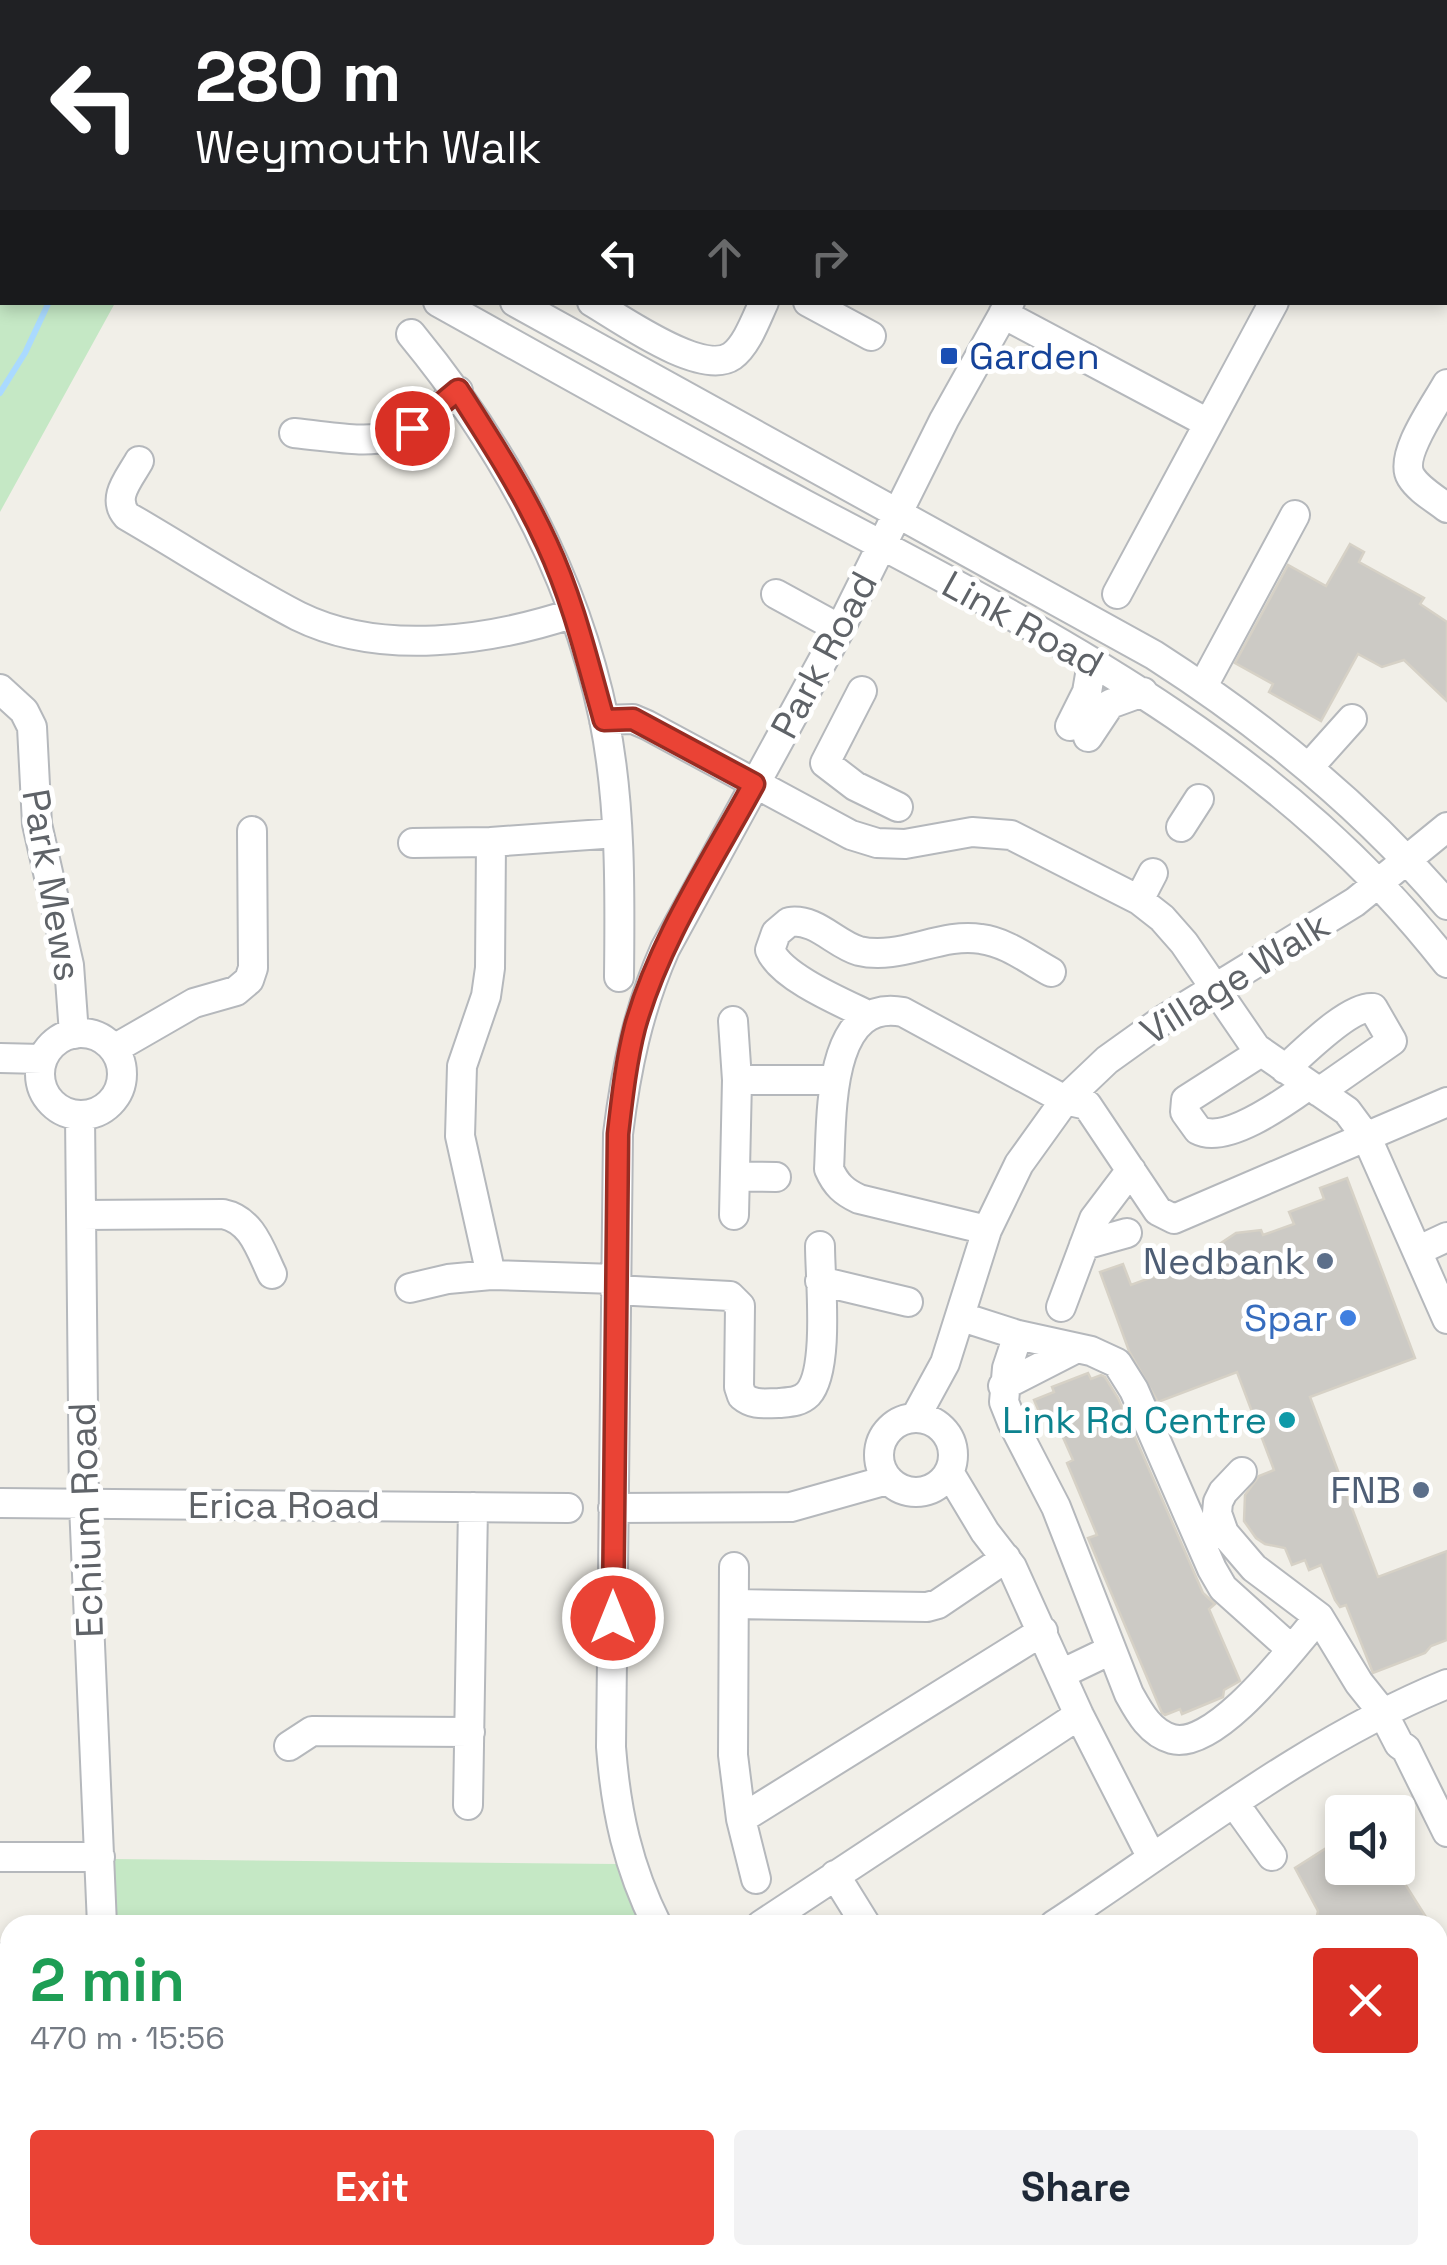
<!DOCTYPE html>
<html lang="en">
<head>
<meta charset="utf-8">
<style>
  body { margin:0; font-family:"Space Grotesk",sans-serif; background:#f2f2f3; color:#1f2937; height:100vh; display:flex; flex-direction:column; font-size:38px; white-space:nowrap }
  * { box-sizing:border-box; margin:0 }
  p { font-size:32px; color:#747a83 }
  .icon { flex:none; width:55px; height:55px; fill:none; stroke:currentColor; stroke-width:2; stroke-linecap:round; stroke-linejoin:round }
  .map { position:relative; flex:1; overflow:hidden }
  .sheet { position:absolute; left:0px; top:1915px; width:1448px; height:350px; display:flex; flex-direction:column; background:#fff; border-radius:30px 30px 0 0; box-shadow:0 5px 15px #0003 }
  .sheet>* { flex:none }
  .guide { position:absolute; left:0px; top:0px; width:1448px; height:305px; box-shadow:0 5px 15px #0003; background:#202124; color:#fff; overflow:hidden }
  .controls { position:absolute; left:1325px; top:1795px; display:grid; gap:20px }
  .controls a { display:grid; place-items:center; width:90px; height:90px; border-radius:10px; background:#fff; box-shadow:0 5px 15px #0003; font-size:50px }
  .pin { position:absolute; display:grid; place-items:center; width:85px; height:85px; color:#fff; margin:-42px; border:5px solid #fff; border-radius:50%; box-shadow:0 2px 10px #0007 }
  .me { position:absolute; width:110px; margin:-55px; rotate:0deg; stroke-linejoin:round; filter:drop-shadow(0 0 8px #0008) }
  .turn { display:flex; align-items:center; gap:35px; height:210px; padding:0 30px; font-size:45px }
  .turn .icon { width:130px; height:130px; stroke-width:2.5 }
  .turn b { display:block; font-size:70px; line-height:85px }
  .lanes { display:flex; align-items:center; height:95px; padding:0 30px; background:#0003; justify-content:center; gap:50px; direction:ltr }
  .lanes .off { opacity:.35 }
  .round { display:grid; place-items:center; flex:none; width:105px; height:105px; border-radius:10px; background:#f2f2f3 }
  .head { display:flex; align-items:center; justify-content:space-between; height:170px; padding:0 30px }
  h1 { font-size:60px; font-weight:800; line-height:75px; color:#1e9e55 }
  .cta { display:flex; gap:20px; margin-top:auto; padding:20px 30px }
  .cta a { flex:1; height:115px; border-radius:10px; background:#ea4335; color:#fff; font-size:40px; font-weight:800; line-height:115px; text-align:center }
  .cta a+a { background:#f2f2f3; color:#1f2937 }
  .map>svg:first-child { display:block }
  .green { fill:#c5e8c5 }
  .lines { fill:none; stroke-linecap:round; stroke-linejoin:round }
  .stream { stroke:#aadaff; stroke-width:6 }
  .building { fill:#cccac5; stroke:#d6d1c6; stroke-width:2.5 }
  .minor-casing { stroke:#b5b8bc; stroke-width:32 }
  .minor { stroke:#fff; stroke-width:28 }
  .route-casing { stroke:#982c22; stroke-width:25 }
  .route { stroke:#ea4335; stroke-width:18 }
  .transit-dot { fill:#1a4fb4; stroke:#fff; stroke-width:4 }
  .service-dot { fill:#5c6f8a; stroke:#fff; stroke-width:4 }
  .shop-dot { fill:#3f7fe0; stroke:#fff; stroke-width:4 }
  .culture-dot { fill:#0f9aa8; stroke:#fff; stroke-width:4 }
  .labels { text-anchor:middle; stroke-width:10; stroke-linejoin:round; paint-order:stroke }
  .transit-label { font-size:38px; fill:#164399; stroke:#fff; text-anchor:start }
  .street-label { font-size:38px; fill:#5f6368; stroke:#fff }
  .service-label { font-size:38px; fill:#4e5e75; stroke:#fff; text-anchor:end }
  .shop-label { font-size:38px; fill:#366cbe; stroke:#fff; text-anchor:end }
  .culture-label { font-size:38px; fill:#0d838f; stroke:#fff; text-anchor:end }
</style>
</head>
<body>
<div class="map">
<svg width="1447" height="2265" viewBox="0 0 1447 2265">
  <rect width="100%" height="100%" fill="#f1efe8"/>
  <path class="green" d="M0,92L2,302L115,303L0,512Z
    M111,1859L617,1864L641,1925H114Z"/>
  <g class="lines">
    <path class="stream" d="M226,2L230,0
      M0,393L25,353L49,302"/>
  </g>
  <path class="building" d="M1350,544L1364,552L1359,562L1424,598L1420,604L1447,622V701L1404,660L1382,667L1358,654L1321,721L1269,692L1273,684L1235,663L1288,565L1326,586Z
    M1347,1178L1415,1358L1310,1397L1378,1577L1447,1551V1640L1431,1646L1425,1653L1373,1673L1346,1605L1340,1607L1335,1600L1321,1565L1309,1570L1305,1560L1292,1565L1285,1548L1265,1544L1256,1538L1244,1521L1245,1495L1259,1476L1274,1470L1237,1372L1158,1402L1129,1351L1100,1272L1123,1264L1131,1285L1217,1253L1215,1247L1236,1233L1261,1230L1263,1235L1294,1224L1289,1212L1324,1199L1320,1188Z
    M1088,1373L1091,1379L1101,1375L1105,1377L1118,1398L1203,1593L1215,1604L1209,1609L1240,1681L1224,1690L1223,1697L1182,1714L1180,1709L1165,1715L1162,1713L1088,1538L1097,1535L1067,1463L1073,1460L1054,1417L1043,1421L1034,1400L1054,1392L1052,1387Z
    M1342,1838V1868H1395L1431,1925H1315L1318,1911L1295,1868Z"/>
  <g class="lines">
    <defs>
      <path id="minor" d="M525,2L526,0
        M927,2L929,0
        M1175,2L1177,0
        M0,20L2,21
        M0,62L2,63
        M438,302C560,370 681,438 804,504C1043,631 1276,744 1447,963
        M515,302L1154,655C1263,725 1362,805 1447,905
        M592,302C621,319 702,377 732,356C747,345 756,319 764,302
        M808,302L871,336
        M1003,314L1208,423
        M411,334C504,447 574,574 604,719C621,803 620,892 619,977
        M1447,384C1436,404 1398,456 1411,477C1419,490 1436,499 1447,508
        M294,433C381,442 389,451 458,391
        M139,461C129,479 111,498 127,516C184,549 240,586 298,616C381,657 490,641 574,613
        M776,594L840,629
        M1117,594L1274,302
        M1203,686L1295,515
        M0,689L24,711L32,727L37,824L69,965L74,1034
        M862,691L825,763L855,786L898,807
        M604,720L633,719L647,725L851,835L877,843L905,844L972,832L1011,835L1139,900L1162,918L1184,943L1256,1048L1347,1111L1367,1138L1447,1319
        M1070,726L1087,692L1092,663
        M1088,737L1110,704L1143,692
        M1309,767L1352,719
        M1181,827L1199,799
        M413,843L491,842
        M1139,900L1153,873
        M868,1015C841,1002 781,977 770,950L776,933L789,922C816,918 835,944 859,951C900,961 941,932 981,939C1006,942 1029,960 1051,972
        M733,1021L737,1080L734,1215
        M40 1074a41 41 0 1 1 82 0a41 41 0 1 1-82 0Z
        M114,1049L194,1003L236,991L249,980L253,968L252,831
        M1261,1052L1186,1100L1185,1112L1198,1130C1226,1145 1285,1102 1309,1085
        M0,1058L42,1059
        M1285,1069C1303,1053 1350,1005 1373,1008L1392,1041L1319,1092
        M737,1080H834
        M80,1116L84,1504L102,1925
        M735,1176L776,1177
        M81,1215L223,1214C252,1220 260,1249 272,1274
        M987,1230L859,1199C844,1192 836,1185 829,1169C832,1120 826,997 903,1012L1065,1100L1087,1105L1158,1211L1174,1219L1447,1102
        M1084,1245L1127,1233
        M1417,1251L1447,1237
        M615,1279L491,1275L460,1136L462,1066L486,996L490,968L491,842L617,833
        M820,1281L908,1302
        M410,1288L448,1279L491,1275
        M615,1290L730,1296L740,1306L739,1387L742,1396C754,1406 765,1403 779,1403C790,1402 800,1402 808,1394C830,1370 820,1279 820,1246
        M1061,1307L1094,1219L1131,1170
        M962,1317L1018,1335L1091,1351L1117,1363L1134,1390L1212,1569L1223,1588L1291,1649
        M1018,1335L1007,1368L1004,1402L1012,1422L1056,1507L1129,1694C1139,1712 1150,1733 1172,1739C1216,1751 1293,1647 1319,1617
        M1003,1386L1077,1348
        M879 1455a37 37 0 1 1 74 0a37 37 0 1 1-74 0Z
        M915,1418L945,1363L987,1230L1019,1164L1065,1100L1107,1060L1160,1022L1355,902L1447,827
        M949,1472L985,1532L1012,1567L1079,1715L1152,1858
        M1242,1472L1223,1492L1218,1502L1217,1513L1224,1533L1254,1568L1319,1617L1359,1683L1383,1713L1399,1744L1406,1749L1447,1832
        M0,1503L568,1508
        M613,1508L791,1507L887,1480
        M734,1567L733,1755L741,1819
        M734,1604L927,1607L938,1604L1006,1558
        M1061,1674L1111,1650
        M289,1746L312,1731L470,1732
        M1234,1803L1272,1856
        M468,1805L473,1507
        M0,1857H100
        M835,1875L866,1925
        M756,1879L741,1819L1043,1631
        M657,1925C628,1867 616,1812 611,1747L618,1134C626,1069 638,1010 665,949L840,629L944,420L1010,302
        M761,1925L1079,1715
        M1054,1925C1182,1841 1305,1742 1447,1684
        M0,1958L10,1977
        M1438,2041L1447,2034
        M0,2136L6,2119L10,2016
        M0,2247L10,2248
        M118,2255V2265
        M867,2255L879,2265
        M1253,2255L1274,2265
        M507,2265L542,2255
        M897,2265L906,2255
        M1129,2265L1132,2255
        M1386,2265L1392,2255"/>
    </defs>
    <use href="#minor" class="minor-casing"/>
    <use href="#minor" class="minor"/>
  </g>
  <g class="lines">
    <defs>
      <path id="route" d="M412,428L458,390C490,440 522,489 547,544C573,600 587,660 604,720L633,719L754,784C711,863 659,941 635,1027C626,1062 622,1099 618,1134L613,1618"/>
    </defs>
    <use href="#route" class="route-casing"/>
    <use href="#route" class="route"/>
  </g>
  <rect class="transit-dot" x="939" y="346" width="20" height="20" rx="5"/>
  <g class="service-dot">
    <circle cx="1325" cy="1261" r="10"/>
    <circle cx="1421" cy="1490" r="10"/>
  </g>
  <circle class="shop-dot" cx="1348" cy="1318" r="10"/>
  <circle class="culture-dot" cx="1287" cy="1420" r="10"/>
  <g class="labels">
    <g class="transit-label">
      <text x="969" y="369">Garden</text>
    </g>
    <g class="street-label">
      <text transform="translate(1023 624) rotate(29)" y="13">Link Road</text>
      <text transform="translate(824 655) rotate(-62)" y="13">Park Road</text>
      <text transform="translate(52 885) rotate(80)" y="13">Park Mews</text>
      <text transform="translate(1235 978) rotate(-32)" y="13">Village Walk</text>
      <text x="284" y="1518">Erica Road</text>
      <text transform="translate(86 1520) rotate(-92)" y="13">Echium Road</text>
    </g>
    <g class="service-label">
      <text x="1305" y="1274">Nedbank</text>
      <text x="1401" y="1503">FNB</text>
    </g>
    <g class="shop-label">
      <text x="1328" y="1331">Spar</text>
    </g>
    <g class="culture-label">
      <text x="1267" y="1433">Link Rd Centre</text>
    </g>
  </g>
</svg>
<div class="controls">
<a><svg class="icon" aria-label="sound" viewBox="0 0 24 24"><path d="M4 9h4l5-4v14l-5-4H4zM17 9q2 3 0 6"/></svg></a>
</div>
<div class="pin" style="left:412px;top:428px;background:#d93025"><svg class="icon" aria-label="arrive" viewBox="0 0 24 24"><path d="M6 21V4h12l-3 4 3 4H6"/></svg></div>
<svg class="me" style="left:613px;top:1618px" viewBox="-20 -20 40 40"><circle r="17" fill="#ea4335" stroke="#fff" stroke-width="3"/><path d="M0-11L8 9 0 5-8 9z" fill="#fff"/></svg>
<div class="guide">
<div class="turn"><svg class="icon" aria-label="left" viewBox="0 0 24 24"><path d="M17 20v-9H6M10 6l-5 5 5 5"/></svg><div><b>280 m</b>Weymouth Walk</div></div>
<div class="lanes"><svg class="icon" aria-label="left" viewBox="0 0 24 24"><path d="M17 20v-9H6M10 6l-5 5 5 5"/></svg><svg class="icon off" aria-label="ahead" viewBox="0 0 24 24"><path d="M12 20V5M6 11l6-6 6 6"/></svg><svg class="icon off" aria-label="right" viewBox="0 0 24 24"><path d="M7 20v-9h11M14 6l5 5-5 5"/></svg></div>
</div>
<section class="sheet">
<div class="head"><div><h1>2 min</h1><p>470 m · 15:56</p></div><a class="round" style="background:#d93025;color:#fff"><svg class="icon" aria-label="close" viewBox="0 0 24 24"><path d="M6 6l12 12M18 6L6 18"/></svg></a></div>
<div class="cta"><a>Exit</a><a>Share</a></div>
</section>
</div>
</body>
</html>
